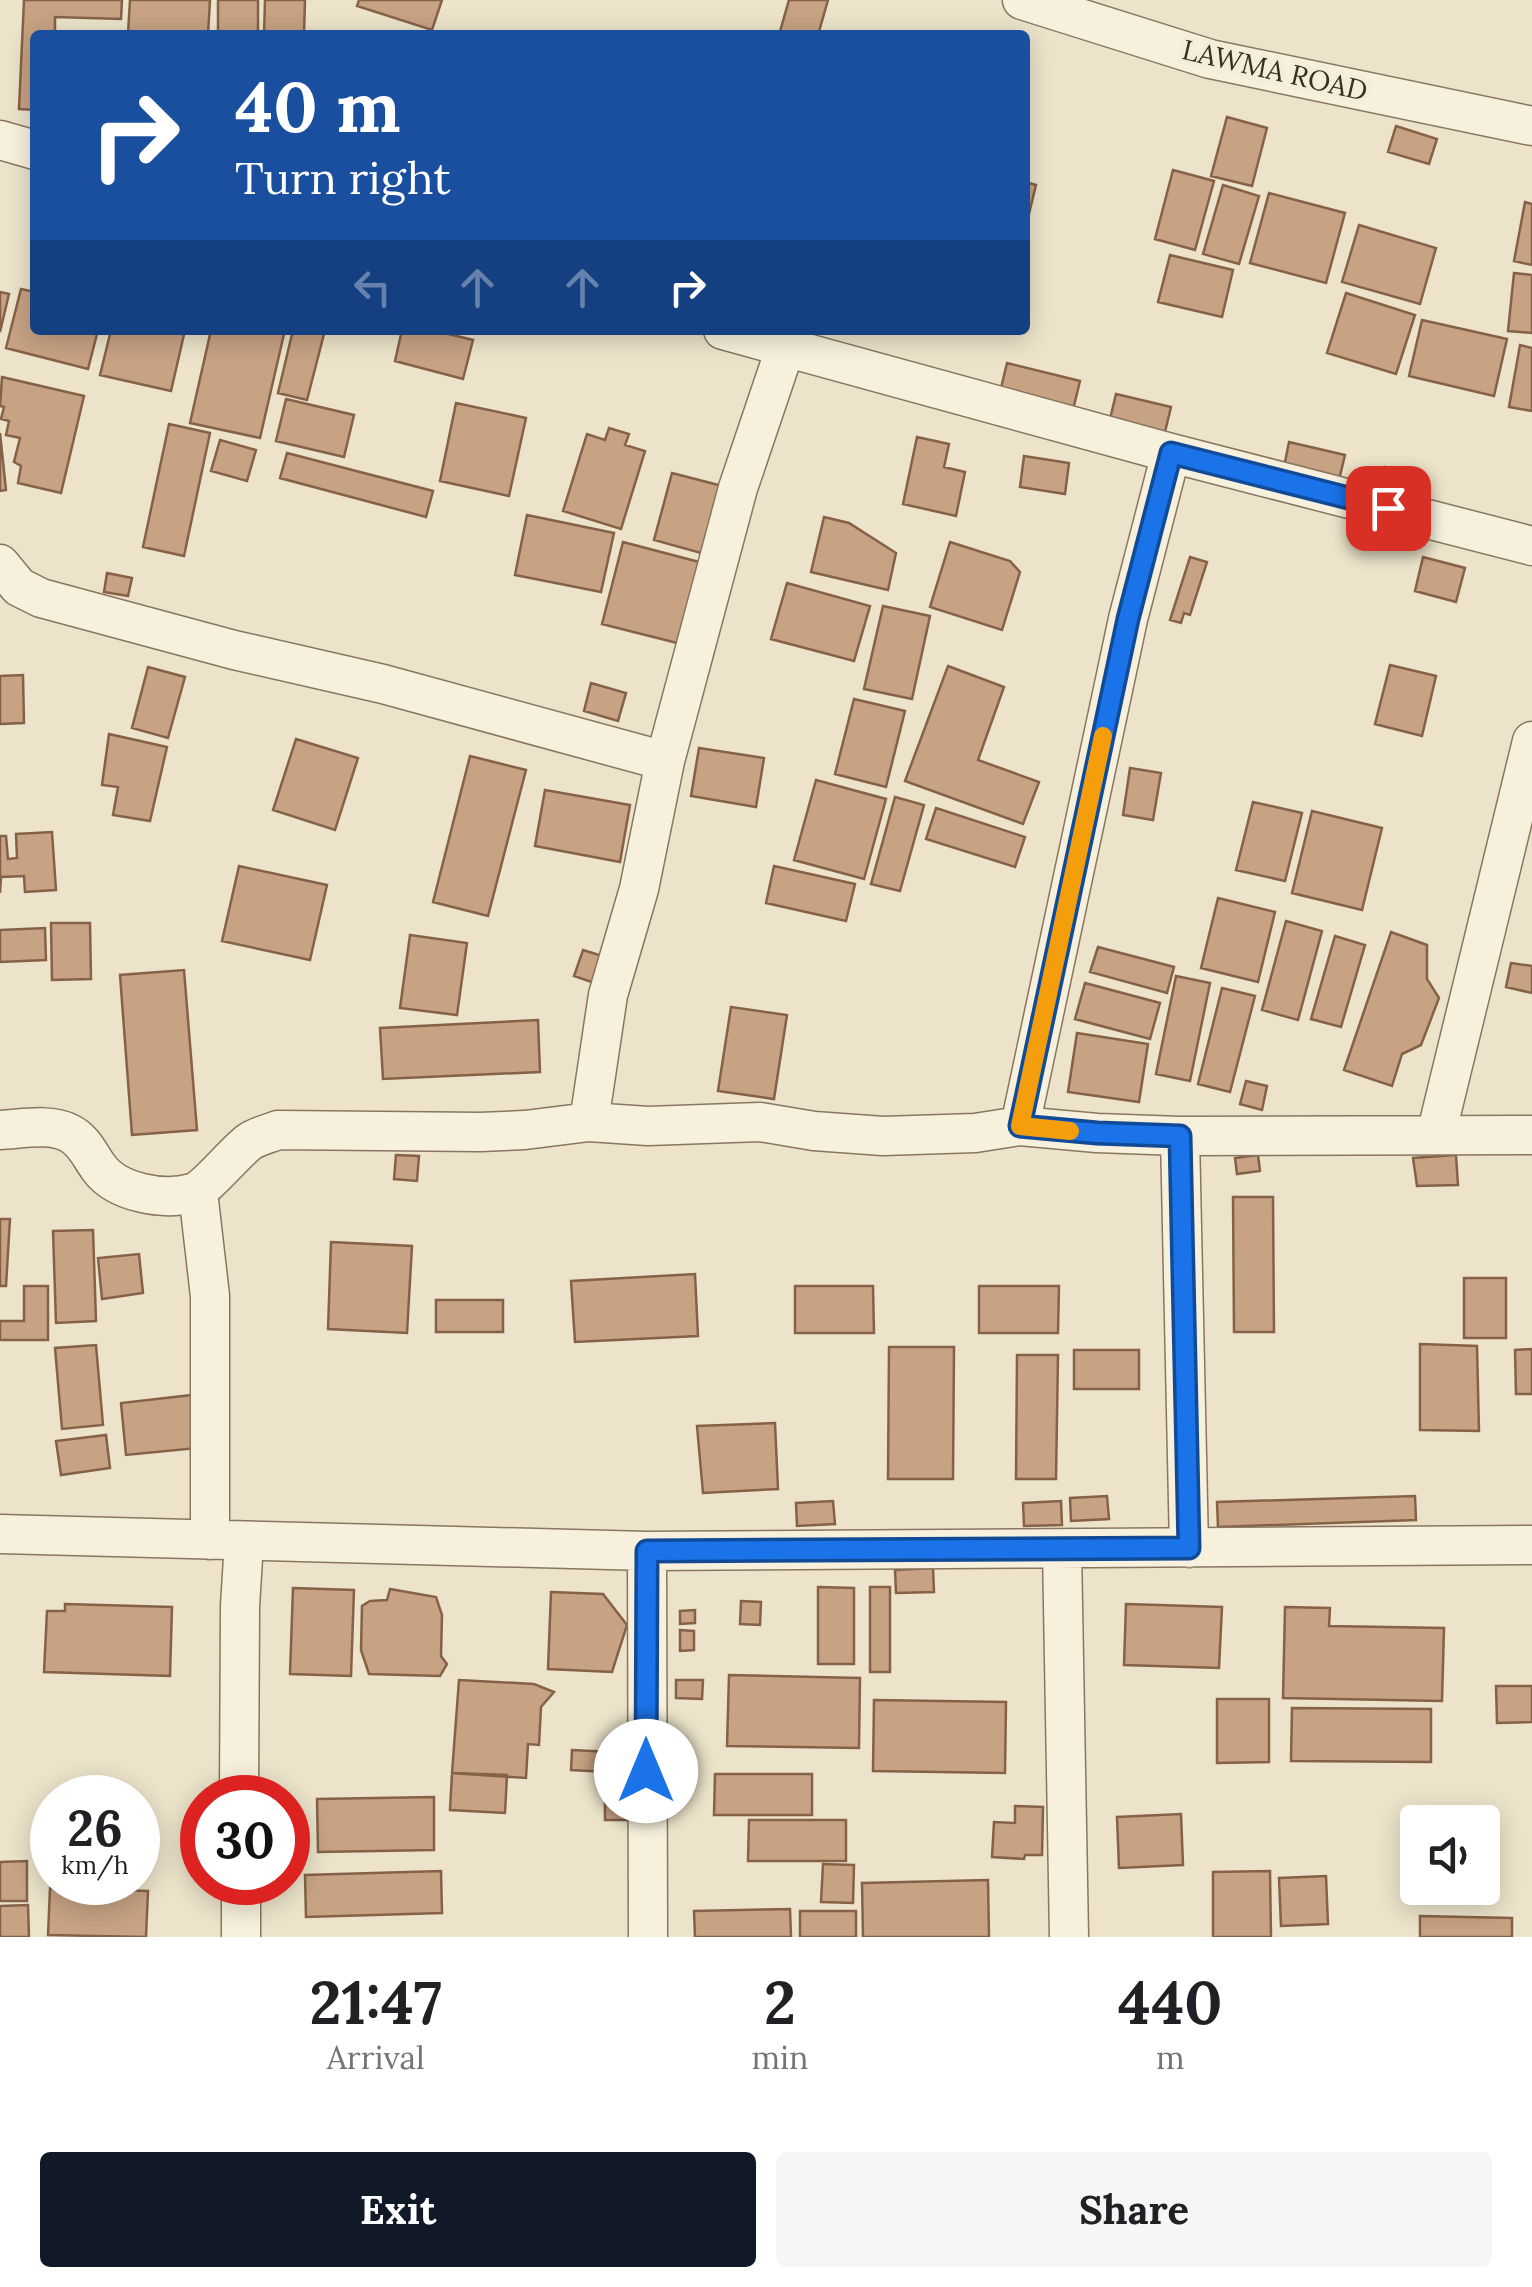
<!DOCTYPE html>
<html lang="en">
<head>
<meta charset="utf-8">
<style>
  body { margin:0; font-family:Lora,serif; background:#f6f6f6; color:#202124; height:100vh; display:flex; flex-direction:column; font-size:38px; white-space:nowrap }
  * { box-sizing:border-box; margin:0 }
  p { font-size:32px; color:#757577 }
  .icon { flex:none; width:55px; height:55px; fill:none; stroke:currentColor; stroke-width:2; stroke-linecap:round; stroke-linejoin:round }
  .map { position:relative; height:1937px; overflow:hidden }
  .side { display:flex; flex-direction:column; background:#fff; flex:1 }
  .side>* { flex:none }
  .top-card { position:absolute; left:30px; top:30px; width:1000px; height:305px; border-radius:10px; box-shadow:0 5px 25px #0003; background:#1a4fa0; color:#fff; overflow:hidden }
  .tools { position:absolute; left:1400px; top:1805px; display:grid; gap:20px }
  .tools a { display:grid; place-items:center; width:100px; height:100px; border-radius:10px; background:#fff; box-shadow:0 5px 25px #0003; font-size:50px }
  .speed { position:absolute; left:30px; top:1775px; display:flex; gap:20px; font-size:50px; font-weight:700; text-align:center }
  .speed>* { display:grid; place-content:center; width:130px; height:130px; border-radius:50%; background:#fff; box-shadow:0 5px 25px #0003; line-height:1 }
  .speed small { font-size:25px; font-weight:400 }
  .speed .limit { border:15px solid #d22; background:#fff; color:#111 }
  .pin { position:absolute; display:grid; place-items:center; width:85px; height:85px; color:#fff; margin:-42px; border-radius:20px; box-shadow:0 5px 15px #0006 }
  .me { position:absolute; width:110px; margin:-55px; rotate:0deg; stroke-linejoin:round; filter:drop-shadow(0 0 8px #0008) }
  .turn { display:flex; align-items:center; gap:35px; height:210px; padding:0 40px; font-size:45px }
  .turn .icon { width:130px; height:130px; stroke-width:2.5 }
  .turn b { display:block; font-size:70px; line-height:85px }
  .lanes { display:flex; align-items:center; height:95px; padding:0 40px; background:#0003; justify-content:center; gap:50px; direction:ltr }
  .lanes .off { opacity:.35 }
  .eta { display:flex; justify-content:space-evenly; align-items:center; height:170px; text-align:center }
  .eta b { font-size:60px; font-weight:700; line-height:70px }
  .button { display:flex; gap:20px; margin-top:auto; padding:20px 40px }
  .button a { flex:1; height:115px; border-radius:10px; background:#111827; color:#fff; font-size:40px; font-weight:700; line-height:115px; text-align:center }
  .button a+a { background:#f6f6f6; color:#202124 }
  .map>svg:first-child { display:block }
  .building { fill:#c7a283; stroke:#856247; stroke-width:2.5 }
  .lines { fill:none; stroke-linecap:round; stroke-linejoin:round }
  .minor-casing { stroke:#887660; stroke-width:41 }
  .minor { stroke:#f7f0dd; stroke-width:38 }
  .route-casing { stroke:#114b97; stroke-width:25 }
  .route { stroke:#1a73e8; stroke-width:18 }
  .slow { stroke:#f59e0b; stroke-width:18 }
  .labels { text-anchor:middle; stroke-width:10; stroke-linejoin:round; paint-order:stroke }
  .street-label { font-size:28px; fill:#392e22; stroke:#f4edd9 }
</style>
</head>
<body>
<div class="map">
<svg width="1532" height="1937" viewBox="0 0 1532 1937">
  <rect width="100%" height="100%" fill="#ece3ca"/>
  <path class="building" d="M24,0H122L121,19L55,17V35H35V110L19,109Z
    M130,0H210L208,35L128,34Z
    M218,0H258V35H218Z
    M265,0H305L304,35H264Z
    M359,0H442L432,30L357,6Z
    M789,0H828L818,35H779Z
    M1227,117L1267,128L1252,186L1211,176Z
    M1396,126L1437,139L1429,164L1388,152Z
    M1173,170L1214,181L1195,250L1155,239Z
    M1025,182L1036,185L1028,218L1025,217Z
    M1223,185L1259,196L1239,264L1203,254Z
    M1269,193L1345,213L1326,283L1250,263Z
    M1525,202L1532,204V265L1514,261Z
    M1359,225L1436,248L1420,304L1342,282Z
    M1170,255L1233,270L1222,317L1158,302Z
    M1514,273L1532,275V333L1508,331Z
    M21,289L35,292V330H98L88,369L6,348Z
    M0,292L9,294L0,332Z
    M1346,293L1415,315L1396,374L1327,353Z
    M1422,320L1507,339L1494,396L1409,376Z
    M111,330H185L171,391L100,375Z
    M211,330H267L284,334L260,438L190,423Z
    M293,330H325L307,400L278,393Z
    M402,330H432L473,340L463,379L395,361Z
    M1520,345L1532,348V411L1509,407Z
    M1007,363L1080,381L1073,410L1000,392Z
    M2,377L84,396L61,493L18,483L21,466L14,462L20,438L6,435L9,421L1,419L4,407L0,406Z
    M1116,394L1171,407L1165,432L1110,419Z
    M286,399L354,415L344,457L276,441Z
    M456,403L526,418L509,496L440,481Z
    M169,424L210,433L184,556L143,547Z
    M609,428L629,434L625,445L645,451L621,529L563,511L587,434L605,440Z
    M0,433L6,490L0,491Z
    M917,437L949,444L944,467L965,472L956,516L903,504Z
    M220,440L256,450L247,481L211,471Z
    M1289,442L1345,455L1339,480L1284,467Z
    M287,453L433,491L426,517L280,478Z
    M1024,456L1069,463L1065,494L1020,487Z
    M1385,467L1418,476L1411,500L1379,492Z
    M672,473L726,487L708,555L654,540Z
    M527,515L614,533L601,592L515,575Z
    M824,517L849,523L896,553L888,590L811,572Z
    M623,542L699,562L677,643L602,624Z
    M950,542L1010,561L1020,572L1002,630L930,607Z
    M1190,557L1207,562L1190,615L1184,613L1181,623L1170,620Z
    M1423,557L1465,568L1456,602L1415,591Z
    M107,573L132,578L128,596L104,592Z
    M787,583L870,606L854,661L771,639Z
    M883,606L930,616L912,699L864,689Z
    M1390,665L1436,676L1422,736L1375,724Z
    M948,666L1004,687L978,760L1039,782L1023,824L905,781Z
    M148,667L185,677L168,738L132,728Z
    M23,675L24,723L0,724V676Z
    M591,683L626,693L618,721L584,711Z
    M854,699L905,711L886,787L835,774Z
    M109,734L167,747L150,821L113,815L118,787L102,785Z
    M296,739L358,758L335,830L273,810Z
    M699,748L764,758L756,807L691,796Z
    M470,756L526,770L488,916L433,902Z
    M1130,768L1161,773L1153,820L1123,815Z
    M816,780L886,799L864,879L794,860Z
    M545,790L630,805L620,862L535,846Z
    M895,797L924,805L900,891L871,884Z
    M1253,802L1302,813L1285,881L1236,870Z
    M936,808L1025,837L1015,867L926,839Z
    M1312,811L1382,828L1362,910L1292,893Z
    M52,832L56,890L25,892L24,876L1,877L0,893V836H6L8,859L17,858L16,834Z
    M239,866L327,885L310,960L222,941Z
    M774,866L855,884L846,921L766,903Z
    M1218,898L1275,912L1258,982L1201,968Z
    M1286,921L1322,931L1298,1020L1262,1010Z
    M51,923H90L91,979L52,980Z
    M45,928L46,960L0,962V930Z
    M1391,932L1427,945V979L1439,998L1421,1045L1402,1054L1392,1086L1344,1070Z
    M410,935L467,943L457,1015L400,1008Z
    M1335,936L1365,945L1341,1027L1311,1019Z
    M1098,947L1174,967L1167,993L1090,972Z
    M583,950L609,958L600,985L574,976Z
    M1511,963L1532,966V993L1506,987Z
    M184,970L197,1130L132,1135L120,975Z
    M1176,976L1210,983L1190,1081L1156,1074Z
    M1085,983L1160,1003L1150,1039L1075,1019Z
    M1222,988L1255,996L1230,1092L1198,1084Z
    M731,1007L787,1015L774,1099L718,1091Z
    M538,1020L540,1072L383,1079L380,1028Z
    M1077,1033L1148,1044L1139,1102L1068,1092Z
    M1246,1081L1267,1086L1262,1110L1240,1104Z
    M396,1155L419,1156L417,1181L394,1179Z
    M1258,1155L1260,1171L1237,1174L1235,1158Z
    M1456,1155L1458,1185L1417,1186L1413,1158Z
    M1233,1197H1273L1274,1332H1234Z
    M0,1219H10L6,1286H0Z
    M93,1230L96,1321L56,1323L53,1231Z
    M331,1242L412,1246L407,1333L328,1329Z
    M139,1254L143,1293L102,1299L98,1258Z
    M695,1274L698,1336L575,1342L571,1281Z
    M1464,1278H1506V1338H1464Z
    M24,1286H48V1340H0V1321H24Z
    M795,1286H873L874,1333H795Z
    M979,1286H1059L1058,1333H979Z
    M436,1300H503V1332H436Z
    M1420,1344L1477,1346L1479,1431L1420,1430Z
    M96,1345L103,1425L62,1429L55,1348Z
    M889,1347H954L953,1479H888Z
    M1532,1349V1394H1516L1515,1350Z
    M1074,1350H1139V1389H1074Z
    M1017,1355H1058L1056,1479H1016Z
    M192,1395L198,1448L126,1455L121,1403Z
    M775,1423L778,1489L703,1493L697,1426Z
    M106,1435L110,1468L61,1475L56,1441Z
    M1107,1496L1109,1519L1071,1521L1070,1498Z
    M1415,1496L1416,1520L1218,1527L1217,1502Z
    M833,1501L835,1524L797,1526L796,1503Z
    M1061,1501L1062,1525L1024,1526L1023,1503Z
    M933,1568L934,1592L896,1593L895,1570Z
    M818,1587L854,1588V1664H818Z
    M870,1587H890V1672H870Z
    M293,1588L354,1590L351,1676L290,1674Z
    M390,1589L436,1597L442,1615L441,1656L447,1664L440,1676L369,1674L361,1650L362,1606L370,1601L387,1600Z
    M551,1592L603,1594L627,1625L612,1672L548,1669Z
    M741,1601L761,1602L760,1625L740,1624Z
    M65,1604L172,1607L170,1676L44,1672L47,1611H65Z
    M1126,1604L1222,1607L1219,1668L1124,1665Z
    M1285,1607L1330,1608L1329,1626L1444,1628L1442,1701L1283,1698Z
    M695,1610V1623L680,1624V1611Z
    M680,1630L694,1631V1650L680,1651Z
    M729,1675L860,1678L859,1748L727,1746Z
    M459,1680L534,1684L554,1692L541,1707L539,1745L528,1744L526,1778L452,1773Z
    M676,1680H703L702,1699L676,1698Z
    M1496,1686H1532V1722L1497,1723Z
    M1217,1699H1269V1762L1217,1763Z
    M874,1700L1006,1702L1005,1773L873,1771Z
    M1292,1708L1431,1709V1762L1291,1761Z
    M572,1750L629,1753L628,1773L571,1770Z
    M452,1773L507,1775L505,1813L450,1810Z
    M715,1774H812V1815H714Z
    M434,1797V1850L318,1852L317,1799Z
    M605,1798H631V1820H605Z
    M1015,1806L1043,1807L1042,1855H1025L1024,1859L992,1857L994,1822L1015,1823Z
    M1181,1814L1183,1865L1119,1868L1117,1817Z
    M749,1820H846V1861H748Z
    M27,1861V1901H0V1862Z
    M823,1864L854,1865L853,1903L821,1902Z
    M441,1871L442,1913L306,1917L305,1875Z
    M1270,1871L1271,1937H1213V1872Z
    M1326,1876L1328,1924L1281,1926L1279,1878Z
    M988,1880L989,1937H863L862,1883Z
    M50,1888L148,1891L146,1937L48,1935Z
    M28,1905L29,1937H0V1906Z
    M790,1909L791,1937H695L694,1911Z
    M800,1911H856V1937H800Z
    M1420,1916L1512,1918V1937H1420Z"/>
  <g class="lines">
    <defs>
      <path id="minor" d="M1022,0L1210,59L1532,126
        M0,140L35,150
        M723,330L1171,453L1532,546
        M0,564L19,587L41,598L234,650L383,684L665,761
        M589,1122L608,995L639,889L665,761L738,488L786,346
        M1020,1126L1128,619L1171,453
        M0,1130C22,1129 49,1123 69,1133C84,1140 90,1156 99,1168C117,1193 164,1201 192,1193C206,1189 234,1153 249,1142C257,1136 268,1134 278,1130L480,1132L525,1130L589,1122L648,1126L760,1122L814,1131L883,1136L975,1133L1020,1126L1097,1133L1180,1136L1532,1135
        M1436,1135L1532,741
        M1180,1136L1189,1548
        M198,1192L210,1296V1540
        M0,1534L647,1551L1532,1545
        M1062,1549L1069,1937
        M647,1551L648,1937
        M239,1798L240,1606L244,1542
        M241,1882V1937"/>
    </defs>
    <use href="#minor" class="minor-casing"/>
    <use href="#minor" class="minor"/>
  </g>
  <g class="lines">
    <defs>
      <path id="route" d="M646,1771L647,1551L1189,1548L1180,1136L1097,1133L1020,1126L1128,619L1171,453L1388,508"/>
    </defs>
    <use href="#route" class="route-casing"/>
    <use href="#route" class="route"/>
    <path class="slow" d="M1070,1131L1020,1126L1103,736"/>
  </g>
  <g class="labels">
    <g class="street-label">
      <text transform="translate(1275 70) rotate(13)" y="10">LAWMA ROAD</text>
    </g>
  </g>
</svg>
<div class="tools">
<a><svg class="icon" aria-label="sound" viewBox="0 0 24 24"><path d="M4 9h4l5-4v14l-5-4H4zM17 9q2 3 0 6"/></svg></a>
</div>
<div class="speed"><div>26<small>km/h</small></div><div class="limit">30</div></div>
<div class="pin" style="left:1388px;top:508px;background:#d93025"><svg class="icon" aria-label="arrive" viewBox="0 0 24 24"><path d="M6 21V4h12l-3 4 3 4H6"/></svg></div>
<svg class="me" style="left:646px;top:1771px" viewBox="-20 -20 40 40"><circle r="19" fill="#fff"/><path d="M0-13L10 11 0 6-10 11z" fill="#1a73e8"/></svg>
<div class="top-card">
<div class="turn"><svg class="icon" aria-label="right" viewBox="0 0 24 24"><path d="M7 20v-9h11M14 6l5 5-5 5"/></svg><div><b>40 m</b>Turn right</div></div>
<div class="lanes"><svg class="icon off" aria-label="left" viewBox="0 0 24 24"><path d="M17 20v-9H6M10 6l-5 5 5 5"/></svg><svg class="icon off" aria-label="ahead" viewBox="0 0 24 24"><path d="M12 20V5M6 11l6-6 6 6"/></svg><svg class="icon off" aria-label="ahead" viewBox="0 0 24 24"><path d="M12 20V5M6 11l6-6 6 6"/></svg><svg class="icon" aria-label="right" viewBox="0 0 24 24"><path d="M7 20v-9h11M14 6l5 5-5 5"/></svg></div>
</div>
</div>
<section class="side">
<div class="eta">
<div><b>21:47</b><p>Arrival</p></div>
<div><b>2</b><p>min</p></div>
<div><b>440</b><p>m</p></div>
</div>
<div class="button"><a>Exit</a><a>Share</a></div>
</section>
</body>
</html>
